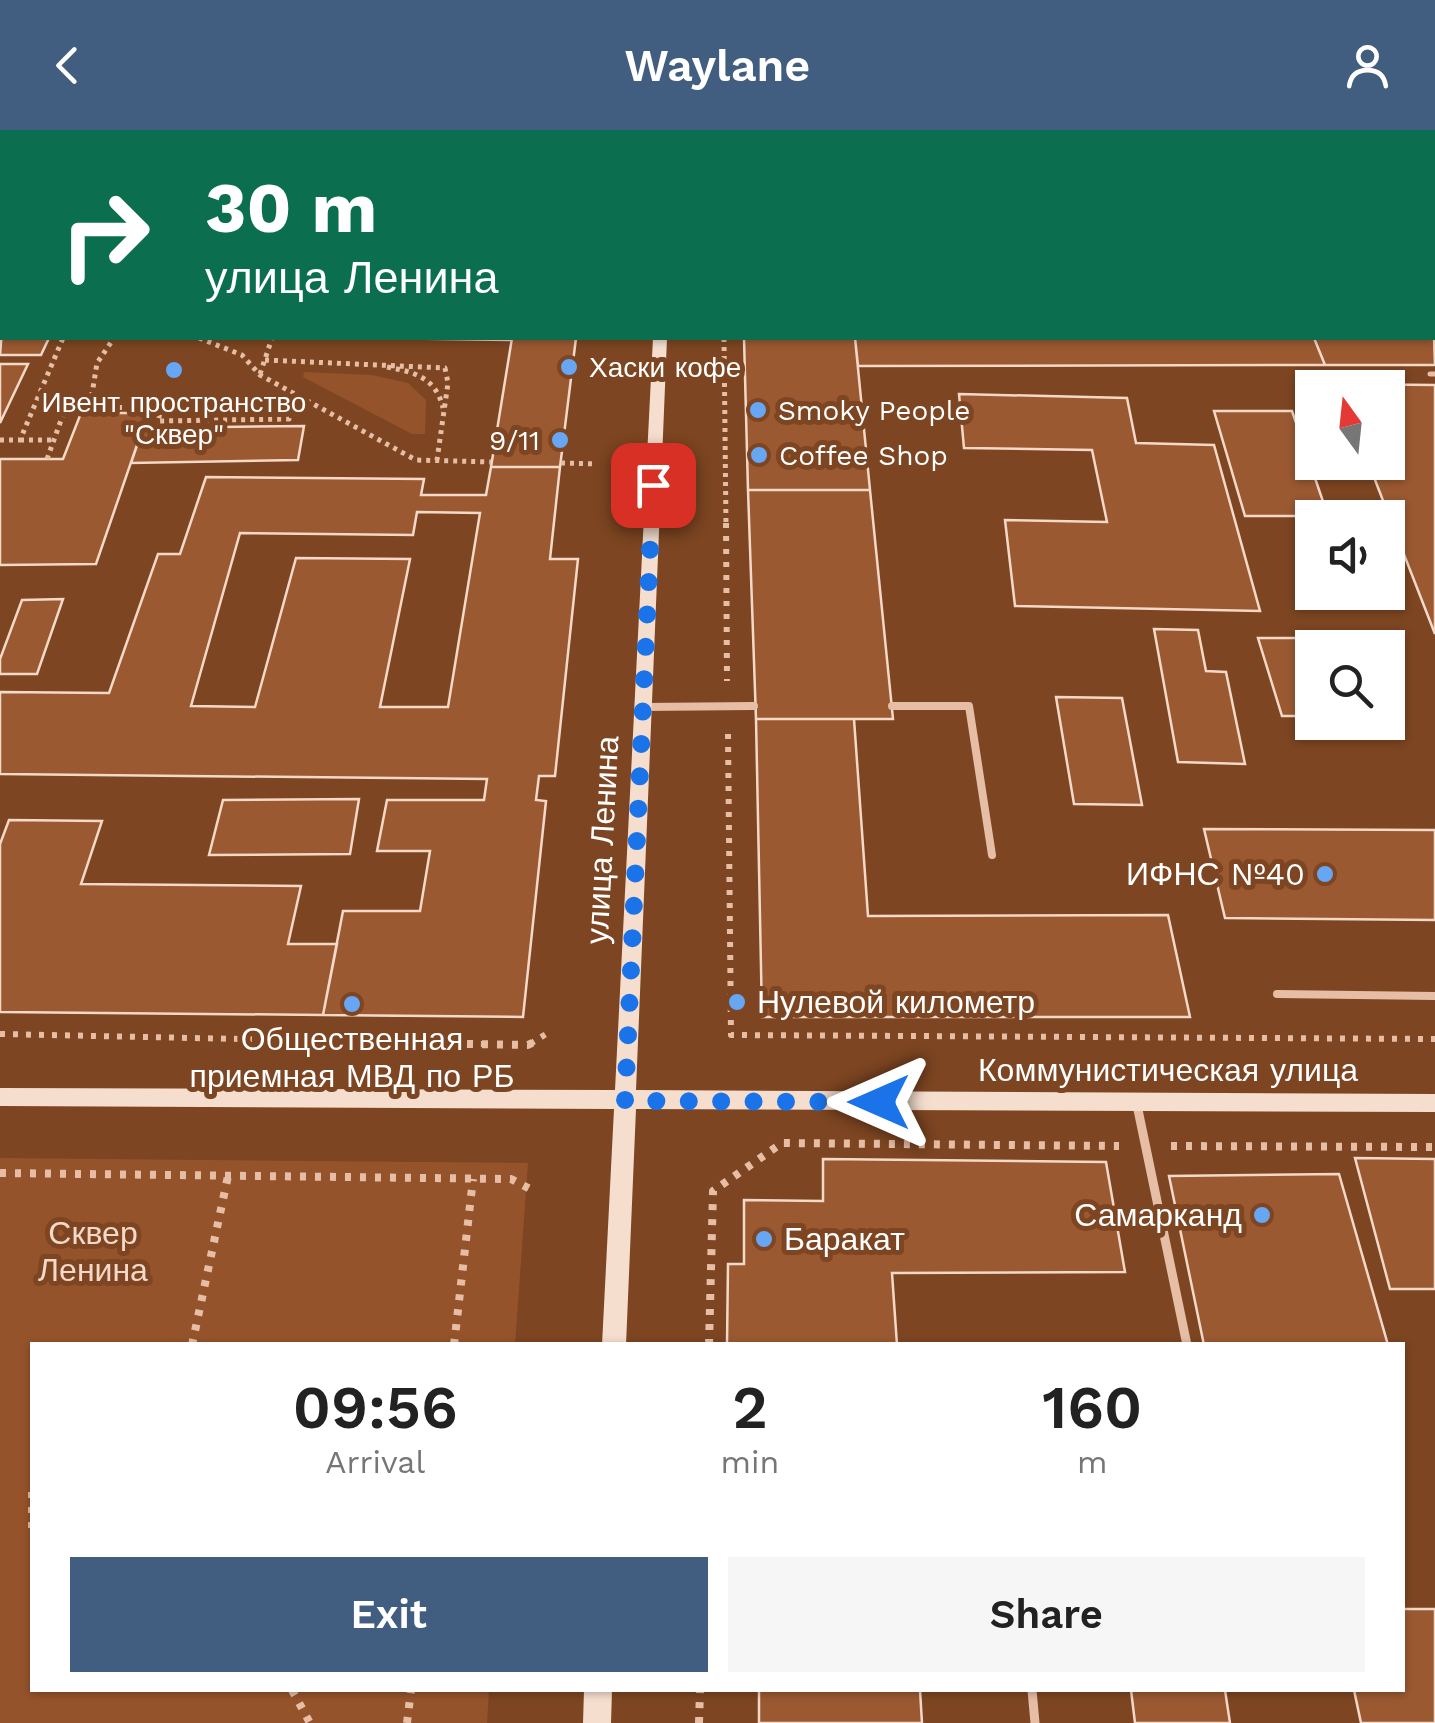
<!DOCTYPE html>
<html lang="en">
<head>
<meta charset="utf-8">
<style>
  body { margin:0; font-family:"Work Sans",sans-serif; background:#f6f6f6; color:#222; height:100vh; display:flex; flex-direction:column; font-size:38px; white-space:nowrap }
  * { box-sizing:border-box; margin:0 }
  p { font-size:32px; color:#767676 }
  .icon { flex:none; width:55px; height:55px; fill:none; stroke:currentColor; stroke-width:2; stroke-linecap:round; stroke-linejoin:round }
  .map { position:relative; flex:1; overflow:hidden }
  .side { position:absolute; left:30px; top:1212px; width:1375px; height:350px; display:flex; flex-direction:column; background:#fff; border-radius:0px; box-shadow:0 2px 8px #0004 }
  .side>* { flex:none }
  .hud { position:absolute; left:0px; top:0px; width:1435px; height:210px; box-shadow:0 2px 8px #0004; background:#0b6e4f; color:#fff; overflow:hidden }
  .needle { width:65px; rotate:345deg }
  .buttons { position:absolute; left:1295px; top:240px; display:grid; gap:20px }
  .buttons a { display:grid; place-items:center; width:110px; height:110px; border-radius:0px; background:#fff; box-shadow:0 2px 8px #0004; font-size:50px }
  .pin { position:absolute; display:grid; place-items:center; width:85px; height:85px; color:#fff; margin:-42px; border-radius:20px; box-shadow:0 5px 15px #0006 }
  .me { position:absolute; width:110px; margin:-55px; rotate:270deg; stroke-linejoin:round; filter:drop-shadow(0 0 8px #0008) }
  .turn { display:flex; align-items:center; gap:35px; height:210px; padding:0 40px; font-size:45px }
  .turn .icon { width:130px; height:130px; stroke-width:2.5 }
  .turn b { display:block; font-size:70px; line-height:85px }
  .eta { display:flex; justify-content:space-evenly; align-items:center; height:170px; text-align:center }
  .eta b { font-size:60px; font-weight:600; line-height:70px }
  .primary-button { display:flex; gap:20px; margin-top:auto; padding:20px 40px }
  .primary-button a { flex:1; height:115px; border-radius:0px; background:#415d80; color:#fff; font-size:40px; font-weight:600; line-height:115px; text-align:center }
  .primary-button a+a { background:#f6f6f6; color:#222 }
  header { display:flex; justify-content:space-between; align-items:center; height:130px; padding:0 40px; background:#415d80; color:#fff; font-size:45px; font-weight:600 }
  .map>svg:first-child { display:block }
  .green { fill:#95532b }
  .building { fill:#9a5931; stroke:#f5d9c8; stroke-width:2.5; fill-rule:evenodd }
  .lines { fill:none; stroke-linecap:round; stroke-linejoin:round }
  .path-far2 { stroke:#e6bea5; stroke-width:5; stroke-dasharray:4 5; stroke-linecap:butt }
  .path-far1 { stroke:#e6bea5; stroke-width:6; stroke-dasharray:5 8; stroke-linecap:butt }
  .path { stroke:#e6bea5; stroke-width:8; stroke-dasharray:6 9; stroke-linecap:butt }
  .lane-far2 { stroke:#e6bea5; stroke-width:5 }
  .lane-far1 { stroke:#e6bea5; stroke-width:8 }
  .lane { stroke:#e6bea5; stroke-width:9 }
  .secondary { fill:#f5dece; fill-rule:evenodd }
  .route { stroke:#1a73e8; stroke-width:18; stroke-dasharray:0 32.4 }
  .poi-dot { fill:#66a6f3; stroke:#7d4521; stroke-width:4 }
  .labels { text-anchor:middle; stroke-width:10; stroke-linejoin:round; paint-order:stroke }
  .far-poi-label { font-size:28px; fill:#fff; stroke:#7d4521; text-anchor:start }
  .street-label { font-size:32px; fill:#fff; stroke:#7d4521 }
  .poi-label { font-size:32px; fill:#fff; stroke:#7d4521; text-anchor:end }
  .park-label { font-size:32px; fill:#f5d9c8; stroke:#7d4521 }
</style>
</head>
<body>
<header><svg class="icon" aria-label="back" viewBox="0 0 24 24"><path d="M15 5l-7 7 7 7"/></svg>Waylane<svg class="icon" aria-label="person" viewBox="0 0 24 24"><circle cx="12" cy="8" r="4"/><path d="M4 21q1-7 8-7t8 7"/></svg></header>
<div class="map">
<svg width="1435" height="1593" viewBox="0 0 1435 1593">
  <rect width="100%" height="100%" fill="#7d4521"/>
  <path class="green" d="M304,242L372,245L408,253L426,270L425,304H412L303,247Z
    M0,1028L528,1033L515,1215H32V1560H489L487,1593H0Z"/>
  <path class="building" d="M0,0H359L2,2L0,46Z
    M364,0H483L363,2Z
    M845,0H1011V2H845Z
    M1432,146L1435,235H1325L1314,208H1432Z
    M2,200V208H49L41,225H0Z
    M375,208H512L511,210Z
    M512,208H576L560,337H491Z
    M744,208H855L870,360H748Z
    M855,208H1314L1325,235L858,236Z
    M0,234H28L0,293Z
    M1338,254L1435,255V504L1368,332H1388V258H1339Z
    M959,264L1127,268L1136,313L1214,315L1260,481L1015,476L1005,390L1107,392L1092,320L964,318Z
    M1214,281H1292L1328,386H1245Z
    M81,283H148L96,434L0,435V329H63Z
    M304,296L298,330L131,333L143,298Z
    M491,337H560L550,429H578L555,646H539L536,670L546,671L523,887L323,885L343,781H420L430,721H377L387,670H484L487,649L0,644V562L109,563L158,424H180L206,347L424,349L421,365H486ZM417,382L480,383L448,577H380L410,429L296,428L255,577L191,576L240,403L413,405Z
    M748,360H870L893,589H756Z
    M63,469L37,544H0V529L22,470Z
    M1154,499L1198,500L1206,541L1226,542L1245,634L1178,632Z
    M1258,508H1307L1312,526V586H1282Z
    M1056,567L1122,568L1142,675L1074,674Z
    M756,589H854L868,786L1168,785L1190,887H762Z
    M359,669L350,724L209,725L223,670Z
    M9,690L102,691L81,754L301,756L288,814H337L323,885L0,882V714Z
    M1204,699L1435,700V790L1225,788Z
    M1355,1028L1435,1029V1159H1390Z
    M823,1029L1106,1032L1125,1142L892,1143L897,1215H727L728,1134H744V1070L823,1071Z
    M1339,1044L1388,1215H1204L1169,1046Z
    M1402,1479H1435V1593H1361L1354,1560H1402Z
    M759,1560H920L922,1593H759Z
    M1131,1560H1225L1230,1593H1135Z"/>
  <g class="lines">
    <path class="path-far2" d="M1092,0L1099,2
      M0,135L2,131
      M199,208L242,225L260,245L416,330L491,332
      M724,208L726,396
      M265,230L445,238L448,253L437,330
      M387,237C415,242 436,248 443,278
      M260,244L272,208
      M73,277L153,278L160,283L158,291L289,289L295,266
      M0,310H20L63,208
      M20,310H53
      M47,329L64,282L92,264L97,233L114,208
      M561,333L597,334"/>
    <path class="path-far1" d="M726,393L727,551
      M728,604L731,905L1435,909
      M0,904L482,914
      M530,914L551,901"/>
    <path class="path" d="M362,912L528,915L534,912
      M1171,1016L1435,1017
      M0,1043L511,1049L532,1060
      M192,1215L228,1046
      M454,1215L473,1049
      M709,1215L713,1061L782,1013L1119,1016
      M32,1362V1407
      M292,1560L310,1593
      M407,1593L411,1560
      M699,1593L700,1560"/>
    <path class="lane-far2" d="M1432,18L1435,23
      M1430,244H1435"/>
    <path class="lane-far1" d="M892,576H969L992,725
      M643,577L754,576
      M1277,864L1435,866"/>
    <path class="lane" d="M1137,975L1187,1215
      M1032,1560L1035,1593"/>
    <path class="secondary" d="M663,0H675V2H663Z
      M653,208H667L636,960L1435,964V982L636,979L626,1215H602L614,979L0,976V958L615,960Z
      M584,1560H612L611,1593H583Z"/>
  </g>
  <g class="lines">
    <path class="route" d="M653,355L625,971L879,972"/>
  </g>
  <g class="poi-dot">
    <circle cx="569" cy="237" r="10"/>
    <circle cx="174" cy="240" r="10"/>
    <circle cx="758" cy="280" r="10"/>
    <circle cx="560" cy="310" r="10"/>
    <circle cx="759" cy="325" r="10"/>
    <circle cx="1325" cy="744" r="10"/>
    <circle cx="737" cy="872" r="10"/>
    <circle cx="352" cy="874" r="10"/>
    <circle cx="1262" cy="1085" r="10"/>
    <circle cx="764" cy="1109" r="10"/>
  </g>
  <g class="labels">
    <g class="far-poi-label">
      <text x="589" y="247">Хаски кофе</text>
      <text x="174" y="282" text-anchor="middle">Ивент пространство<tspan x="174" dy="32">"Сквер"</tspan></text>
      <text x="778" y="290">Smoky People</text>
      <text x="540" y="320" text-anchor="end">9/11</text>
      <text x="779" y="335">Coffee Shop</text>
    </g>
    <g class="street-label">
      <text transform="translate(602 710) rotate(-87)" y="11">улица Ленина</text>
      <text x="1168" y="951">Коммунистическая улица</text>
    </g>
    <g class="poi-label">
      <text x="1305" y="755">ИФНС №40</text>
      <text x="757" y="883" text-anchor="start">Нулевой километр</text>
      <text x="352" y="920" text-anchor="middle">Общественная<tspan x="352" dy="37">приемная МВД по РБ</tspan></text>
      <text x="1242" y="1096">Самарканд</text>
      <text x="784" y="1120" text-anchor="start">Баракат</text>
    </g>
    <g class="park-label">
      <text x="93" y="1114">Сквер<tspan x="93" dy="37">Ленина</tspan></text>
    </g>
  </g>
</svg>
<div class="buttons">
<a><svg class="needle" viewBox="-14 -14 28 28"><path d="M0-13l5 13h-10z" fill="#e53935"/><path d="M0 13l5-13h-10z" fill="#767676"/></svg></a>
<a><svg class="icon" aria-label="sound" viewBox="0 0 24 24"><path d="M4 9h4l5-4v14l-5-4H4zM17 9q2 3 0 6"/></svg></a>
<a><svg class="icon" aria-label="search" viewBox="0 0 24 24"><circle cx="10" cy="10" r="6"/><path d="M15 15l6 6"/></svg></a>
</div>
<div class="pin" style="left:653px;top:355px;background:#d93025"><svg class="icon" aria-label="arrive" viewBox="0 0 24 24"><path d="M6 21V4h12l-3 4 3 4H6"/></svg></div>
<svg class="me" style="left:879px;top:972px" viewBox="-20 -20 40 40"><path d="M0-17L14 15 0 8-14 15z" fill="#1a73e8" stroke="#fff" stroke-width="4"/></svg>
<div class="hud">
<div class="turn"><svg class="icon" aria-label="right" viewBox="0 0 24 24"><path d="M7 20v-9h11M14 6l5 5-5 5"/></svg><div><b>30 m</b>улица Ленина</div></div>
</div>
<section class="side">
<div class="eta">
<div><b>09:56</b><p>Arrival</p></div>
<div><b>2</b><p>min</p></div>
<div><b>160</b><p>m</p></div>
</div>
<div class="primary-button"><a>Exit</a><a>Share</a></div>
</section>
</div>
</body>
</html>
